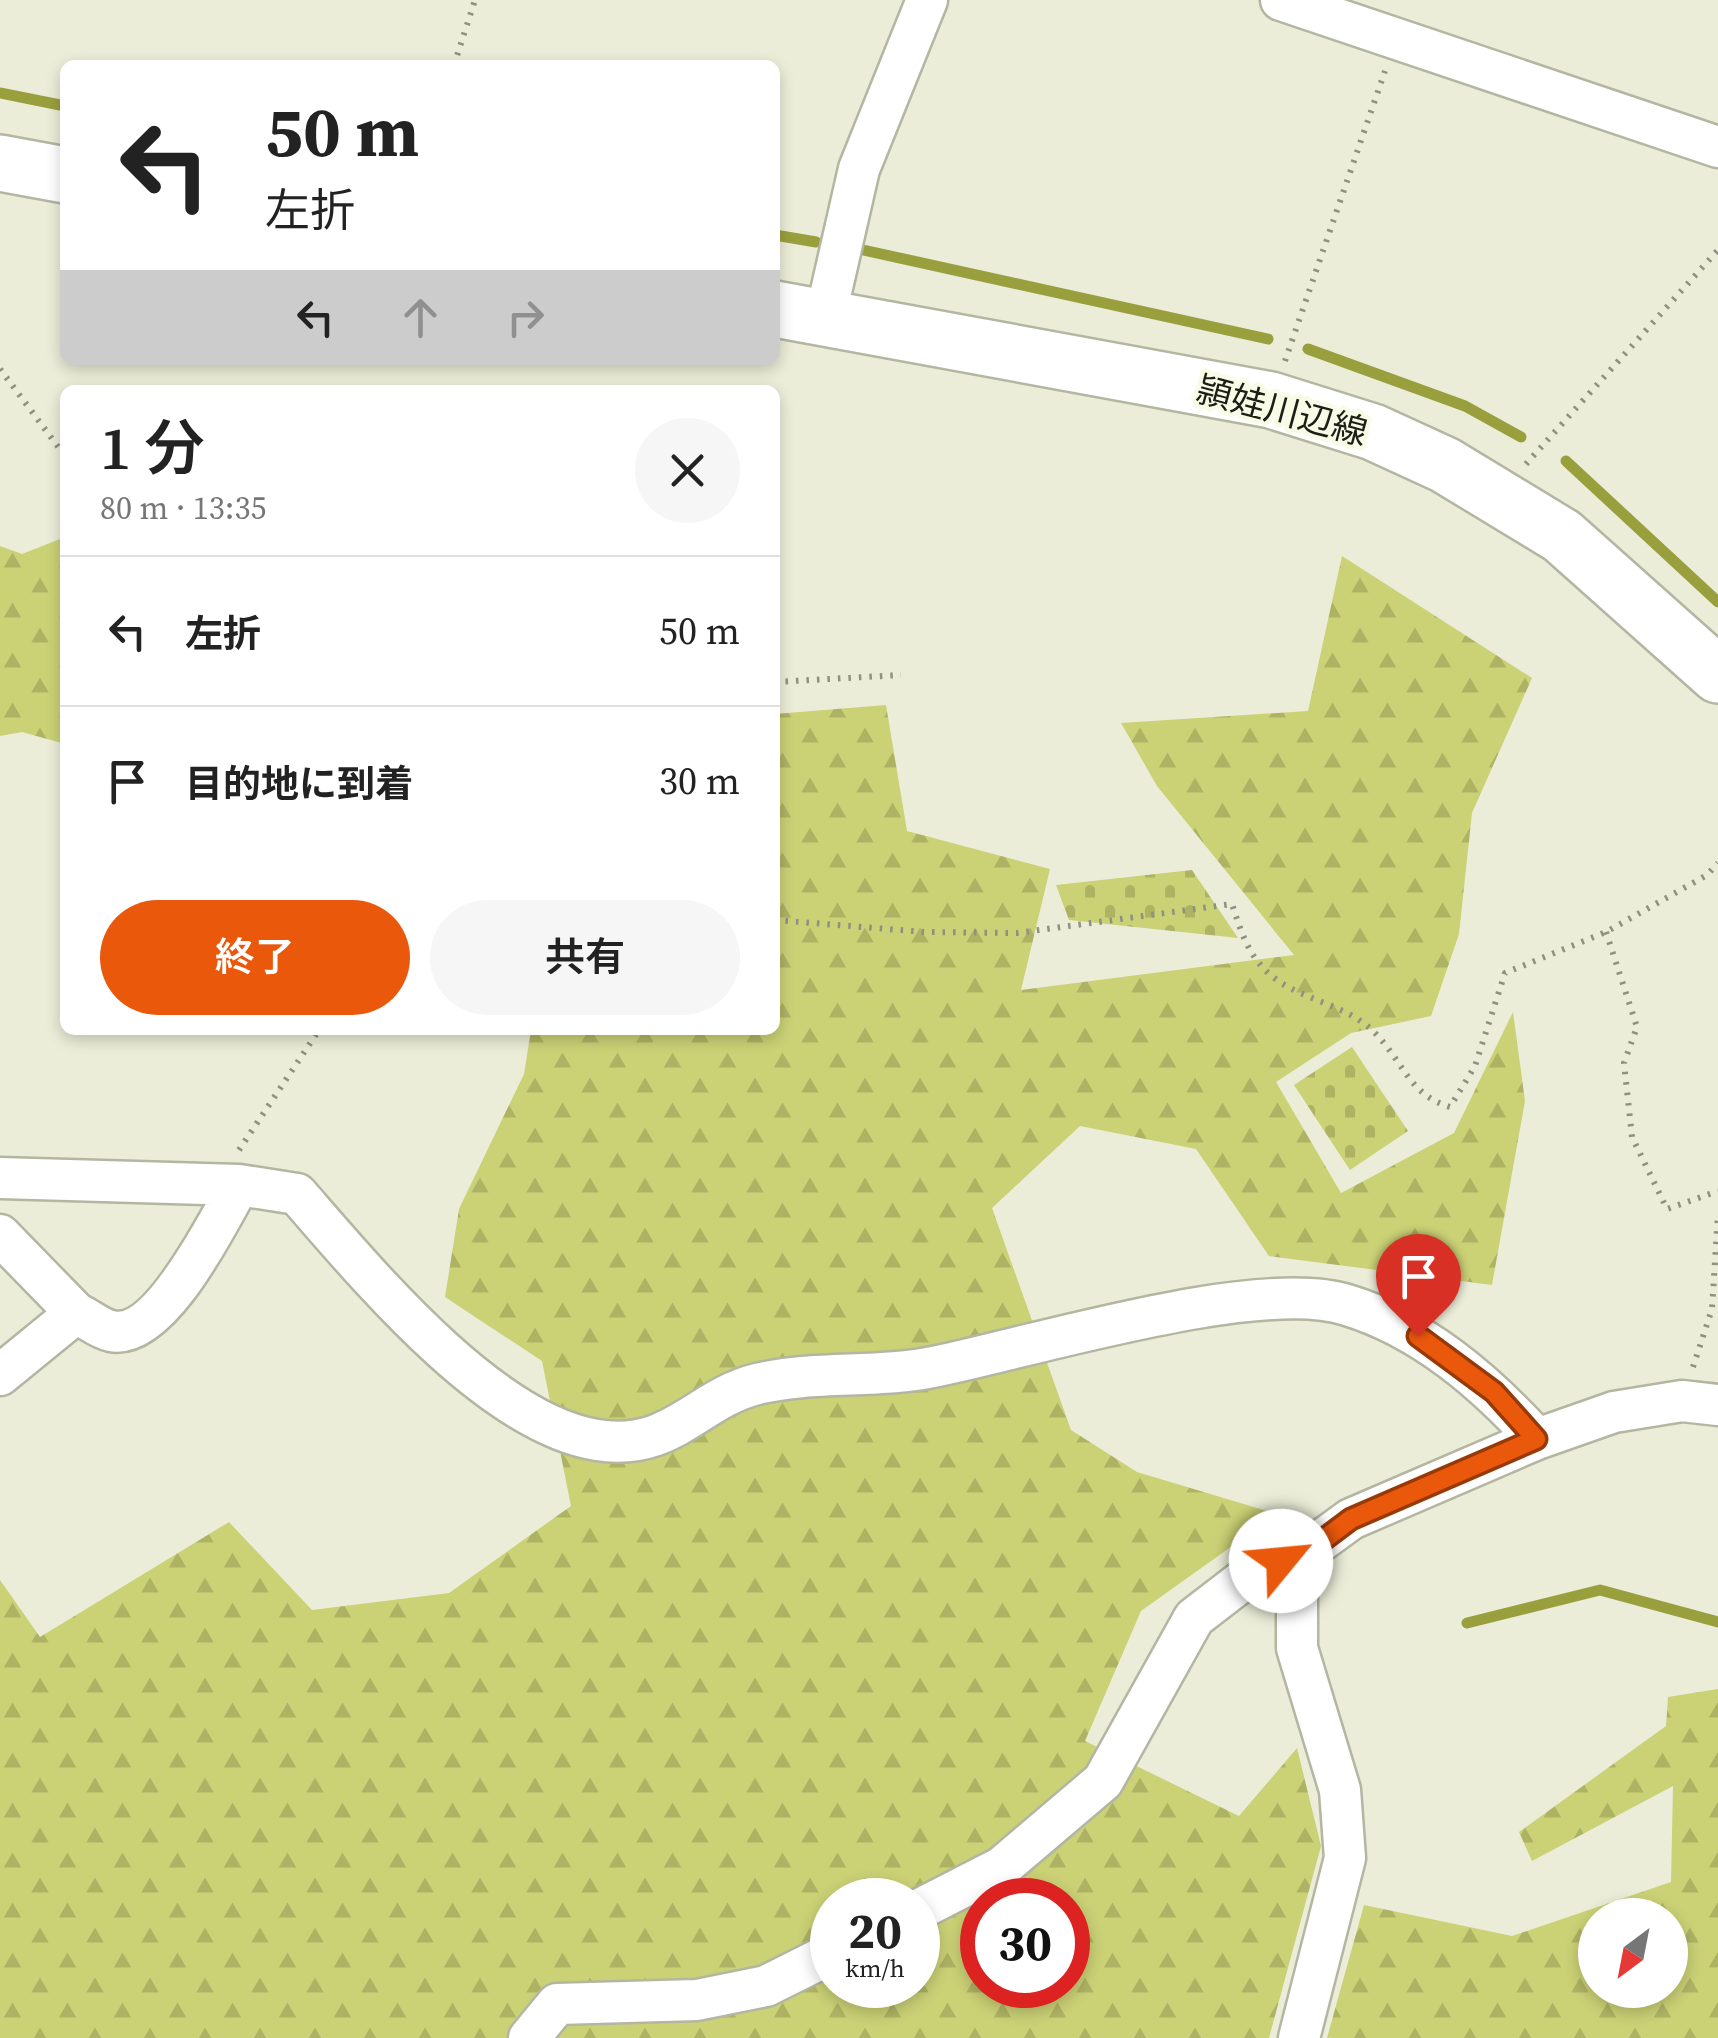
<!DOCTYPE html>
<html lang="ja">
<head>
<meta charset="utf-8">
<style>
  body { margin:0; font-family:"Source Serif 4","Noto Sans JP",serif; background:#f6f6f6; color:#222; height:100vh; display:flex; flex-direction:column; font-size:38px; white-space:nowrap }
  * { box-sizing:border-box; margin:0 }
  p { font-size:32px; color:#767676 }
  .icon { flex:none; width:55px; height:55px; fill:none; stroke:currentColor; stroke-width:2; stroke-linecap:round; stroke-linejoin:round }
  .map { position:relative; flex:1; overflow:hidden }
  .details { position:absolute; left:60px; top:385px; width:720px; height:650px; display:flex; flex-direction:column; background:#fff; border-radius:15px; box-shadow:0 5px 15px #0003 }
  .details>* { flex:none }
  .hud { position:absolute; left:60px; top:60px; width:720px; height:305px; border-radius:15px; box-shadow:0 5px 15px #0003; background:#fff; color:#222; overflow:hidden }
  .needle { width:65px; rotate:212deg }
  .controls { position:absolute; left:1578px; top:1898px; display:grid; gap:20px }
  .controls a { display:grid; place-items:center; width:110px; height:110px; border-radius:50%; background:#fff; box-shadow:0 5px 15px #0003; font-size:50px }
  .speed { position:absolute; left:810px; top:1878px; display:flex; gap:20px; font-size:50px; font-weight:700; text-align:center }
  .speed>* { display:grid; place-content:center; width:130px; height:130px; border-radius:50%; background:#fff; box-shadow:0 5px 15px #0003; line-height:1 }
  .speed small { font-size:25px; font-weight:400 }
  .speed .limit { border:15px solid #d22; background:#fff; color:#111 }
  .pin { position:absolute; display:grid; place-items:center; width:85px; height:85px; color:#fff; margin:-102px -42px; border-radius:50% 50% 50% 0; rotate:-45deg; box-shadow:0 0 10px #0007 }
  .pin .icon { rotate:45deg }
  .me { position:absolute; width:110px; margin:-55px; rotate:62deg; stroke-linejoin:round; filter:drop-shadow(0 0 8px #0008) }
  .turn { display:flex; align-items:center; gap:35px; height:210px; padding:0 40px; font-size:45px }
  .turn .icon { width:130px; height:130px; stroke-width:2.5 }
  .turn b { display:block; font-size:70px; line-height:85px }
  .lanes { display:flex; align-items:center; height:95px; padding:0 40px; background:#0003; justify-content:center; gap:50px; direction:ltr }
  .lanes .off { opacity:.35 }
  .round { display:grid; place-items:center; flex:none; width:105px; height:105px; border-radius:52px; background:#f6f6f6 }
  .summary { display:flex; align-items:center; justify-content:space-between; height:170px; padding:0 40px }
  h1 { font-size:60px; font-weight:600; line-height:75px }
  .cta { display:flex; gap:20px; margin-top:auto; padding:20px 40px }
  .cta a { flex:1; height:115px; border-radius:60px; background:#ea580c; color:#fff; font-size:40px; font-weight:600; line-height:115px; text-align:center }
  .cta a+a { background:#f6f6f6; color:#222 }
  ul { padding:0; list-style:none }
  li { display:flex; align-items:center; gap:30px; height:150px; padding:0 40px; border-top:2px solid #e0e0e0 }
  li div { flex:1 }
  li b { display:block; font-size:38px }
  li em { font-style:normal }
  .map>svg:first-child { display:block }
  .forest { fill:url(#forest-firs); fill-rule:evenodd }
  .cemetery { fill:url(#cemetery-stones) }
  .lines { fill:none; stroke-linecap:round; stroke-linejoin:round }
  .stream { stroke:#9a9f3e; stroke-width:11 }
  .street-casing { stroke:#b3b6a1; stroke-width:45 }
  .primary-casing { stroke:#b3b6a1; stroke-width:60 }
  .path { stroke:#8e9081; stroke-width:6; stroke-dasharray:2.5 8; stroke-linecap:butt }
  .street { stroke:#fff; stroke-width:40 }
  .primary { stroke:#fff; stroke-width:55 }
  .route-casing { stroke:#983908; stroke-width:25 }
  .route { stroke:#ea580c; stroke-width:18 }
  .labels { text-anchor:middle; stroke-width:9; stroke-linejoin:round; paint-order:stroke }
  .street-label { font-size:35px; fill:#1d1e17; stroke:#f8fbe5 }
</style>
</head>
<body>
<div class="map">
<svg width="1718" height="2038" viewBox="0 0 1718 2038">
  <defs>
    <pattern id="forest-firs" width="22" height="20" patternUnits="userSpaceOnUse" patternTransform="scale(2.5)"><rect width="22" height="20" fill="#cbd175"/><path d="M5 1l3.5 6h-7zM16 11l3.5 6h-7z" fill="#aeb364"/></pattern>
    <pattern id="cemetery-stones" width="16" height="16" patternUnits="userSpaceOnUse" patternTransform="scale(2.5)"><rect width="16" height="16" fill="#cbd175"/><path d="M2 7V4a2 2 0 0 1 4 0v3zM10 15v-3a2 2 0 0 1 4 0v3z" fill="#aeb364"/></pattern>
  </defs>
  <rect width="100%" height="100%" fill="#ebedd8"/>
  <path class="forest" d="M65,537V744L22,732L0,736V546L22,554Z
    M1342,556L1532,678L1472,813L1459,934L1431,1016L1351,1033L1276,1082L1341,1193L1454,1133L1513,1012L1525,1101L1492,1285L1269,1256L1196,1149L1080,1126L992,1208L1071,1430L1137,1472L1277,1514L1141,1611L1085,1741L1239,1816L1297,1748L1321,1846L1269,2038H0V1580L40,1637L229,1522L312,1610L449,1593L571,1506L542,1361L445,1297L459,1209L524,1074L531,1030H775V714L886,705L907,831L1050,869L1021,990L1294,955L1157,786L1121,723L1308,711ZM832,1900H918V1985H832ZM982,1900H1068V1985H982Z
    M1718,1689V2038H1327L1364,1905L1512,1936L1671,1882L1673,1786L1532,1861L1519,1832L1666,1726L1668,1697ZM1595,1915H1670V1990H1595Z"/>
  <path class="cemetery" d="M1192,870L1238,938L1069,920L1056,885Z
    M1352,1047L1408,1131L1350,1170L1294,1085Z"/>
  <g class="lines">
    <path class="stream" d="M0,93L65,106
      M775,235L816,242
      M863,250L1268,339
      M1308,349L1465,406L1521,437
      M1566,461L1718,602
      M1467,1623L1600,1590L1718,1622"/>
    <defs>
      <path id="street" d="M1281,0L1718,147
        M825,318L859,169L927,0
        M0,1178L239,1185L297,1194C366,1273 489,1423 597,1440C672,1452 697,1399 757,1384C816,1370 879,1379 938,1366C1035,1346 1259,1277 1347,1305C1423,1328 1485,1382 1537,1439
        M0,1235L76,1313
        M0,1375L76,1313C87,1318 100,1329 111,1331C160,1342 219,1220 239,1185
        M918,1910L1002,1867L1103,1781L1194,1618L1255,1571L1307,1551L1351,1519L1537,1439L1614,1412L1682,1401L1718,1405
        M529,2038L557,2004L697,2000L766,1986L832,1953
        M1299,2038L1345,1858L1340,1790L1297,1648V1578L1307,1551"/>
      <path id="primary" d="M0,163L65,175
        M775,309L1271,400L1373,432L1445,465L1562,536L1718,675"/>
    </defs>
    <use href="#street" class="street-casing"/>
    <use href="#primary" class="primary-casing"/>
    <path class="path" d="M454,65L475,0
      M1285,361L1385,71
      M0,369L65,456
      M1526,464L1718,250
      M775,682L901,675
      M775,920L925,932L1017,933L1232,904C1241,932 1249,958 1273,977C1303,1001 1347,1004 1375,1033C1403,1061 1409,1095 1450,1107L1475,1066L1505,973L1606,932L1707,875L1718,863
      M1606,932L1637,1027L1624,1063L1632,1137L1667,1209L1718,1191
      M239,1150L319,1030
      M1693,1367L1712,1309L1718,1214"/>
    <use href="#street" class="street"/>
    <use href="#primary" class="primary"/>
  </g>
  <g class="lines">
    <defs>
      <path id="route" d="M1281,1561L1307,1552L1351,1519L1536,1439L1494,1392L1418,1336"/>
    </defs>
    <use href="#route" class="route-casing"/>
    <use href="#route" class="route"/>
  </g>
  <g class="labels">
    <g class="street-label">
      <text transform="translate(1282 411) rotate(15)" y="12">頴娃川辺線</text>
    </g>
  </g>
</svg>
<div class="controls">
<a><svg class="needle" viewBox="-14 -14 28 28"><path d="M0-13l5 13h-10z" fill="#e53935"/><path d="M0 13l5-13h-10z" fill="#767676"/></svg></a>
</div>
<div class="speed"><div>20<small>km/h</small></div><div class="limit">30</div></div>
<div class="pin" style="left:1418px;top:1336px;background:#d93025"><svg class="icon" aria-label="arrive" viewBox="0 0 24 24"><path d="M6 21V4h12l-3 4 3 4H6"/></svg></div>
<svg class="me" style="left:1281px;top:1561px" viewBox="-20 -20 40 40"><circle r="19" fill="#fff"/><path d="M0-13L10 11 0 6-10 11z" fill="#ea580c"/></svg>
<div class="hud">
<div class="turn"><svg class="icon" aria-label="left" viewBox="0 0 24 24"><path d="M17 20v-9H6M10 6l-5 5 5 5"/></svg><div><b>50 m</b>左折</div></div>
<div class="lanes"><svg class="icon" aria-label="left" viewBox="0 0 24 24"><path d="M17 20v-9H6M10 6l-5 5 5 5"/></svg><svg class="icon off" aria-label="ahead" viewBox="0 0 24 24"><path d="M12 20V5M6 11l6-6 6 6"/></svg><svg class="icon off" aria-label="right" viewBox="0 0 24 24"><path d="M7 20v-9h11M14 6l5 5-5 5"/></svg></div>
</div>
<section class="details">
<div class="summary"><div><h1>1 分</h1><p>80 m · 13:35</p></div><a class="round"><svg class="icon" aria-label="close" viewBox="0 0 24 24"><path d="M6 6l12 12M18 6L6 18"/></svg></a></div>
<ul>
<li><svg class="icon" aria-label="left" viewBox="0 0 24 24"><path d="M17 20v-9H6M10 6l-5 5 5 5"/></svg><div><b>左折</b></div><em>50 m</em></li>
<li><svg class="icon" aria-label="arrive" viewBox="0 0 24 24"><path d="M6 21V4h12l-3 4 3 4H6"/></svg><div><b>目的地に到着</b></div><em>30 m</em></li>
</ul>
<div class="cta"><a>終了</a><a>共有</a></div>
</section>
</div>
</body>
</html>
